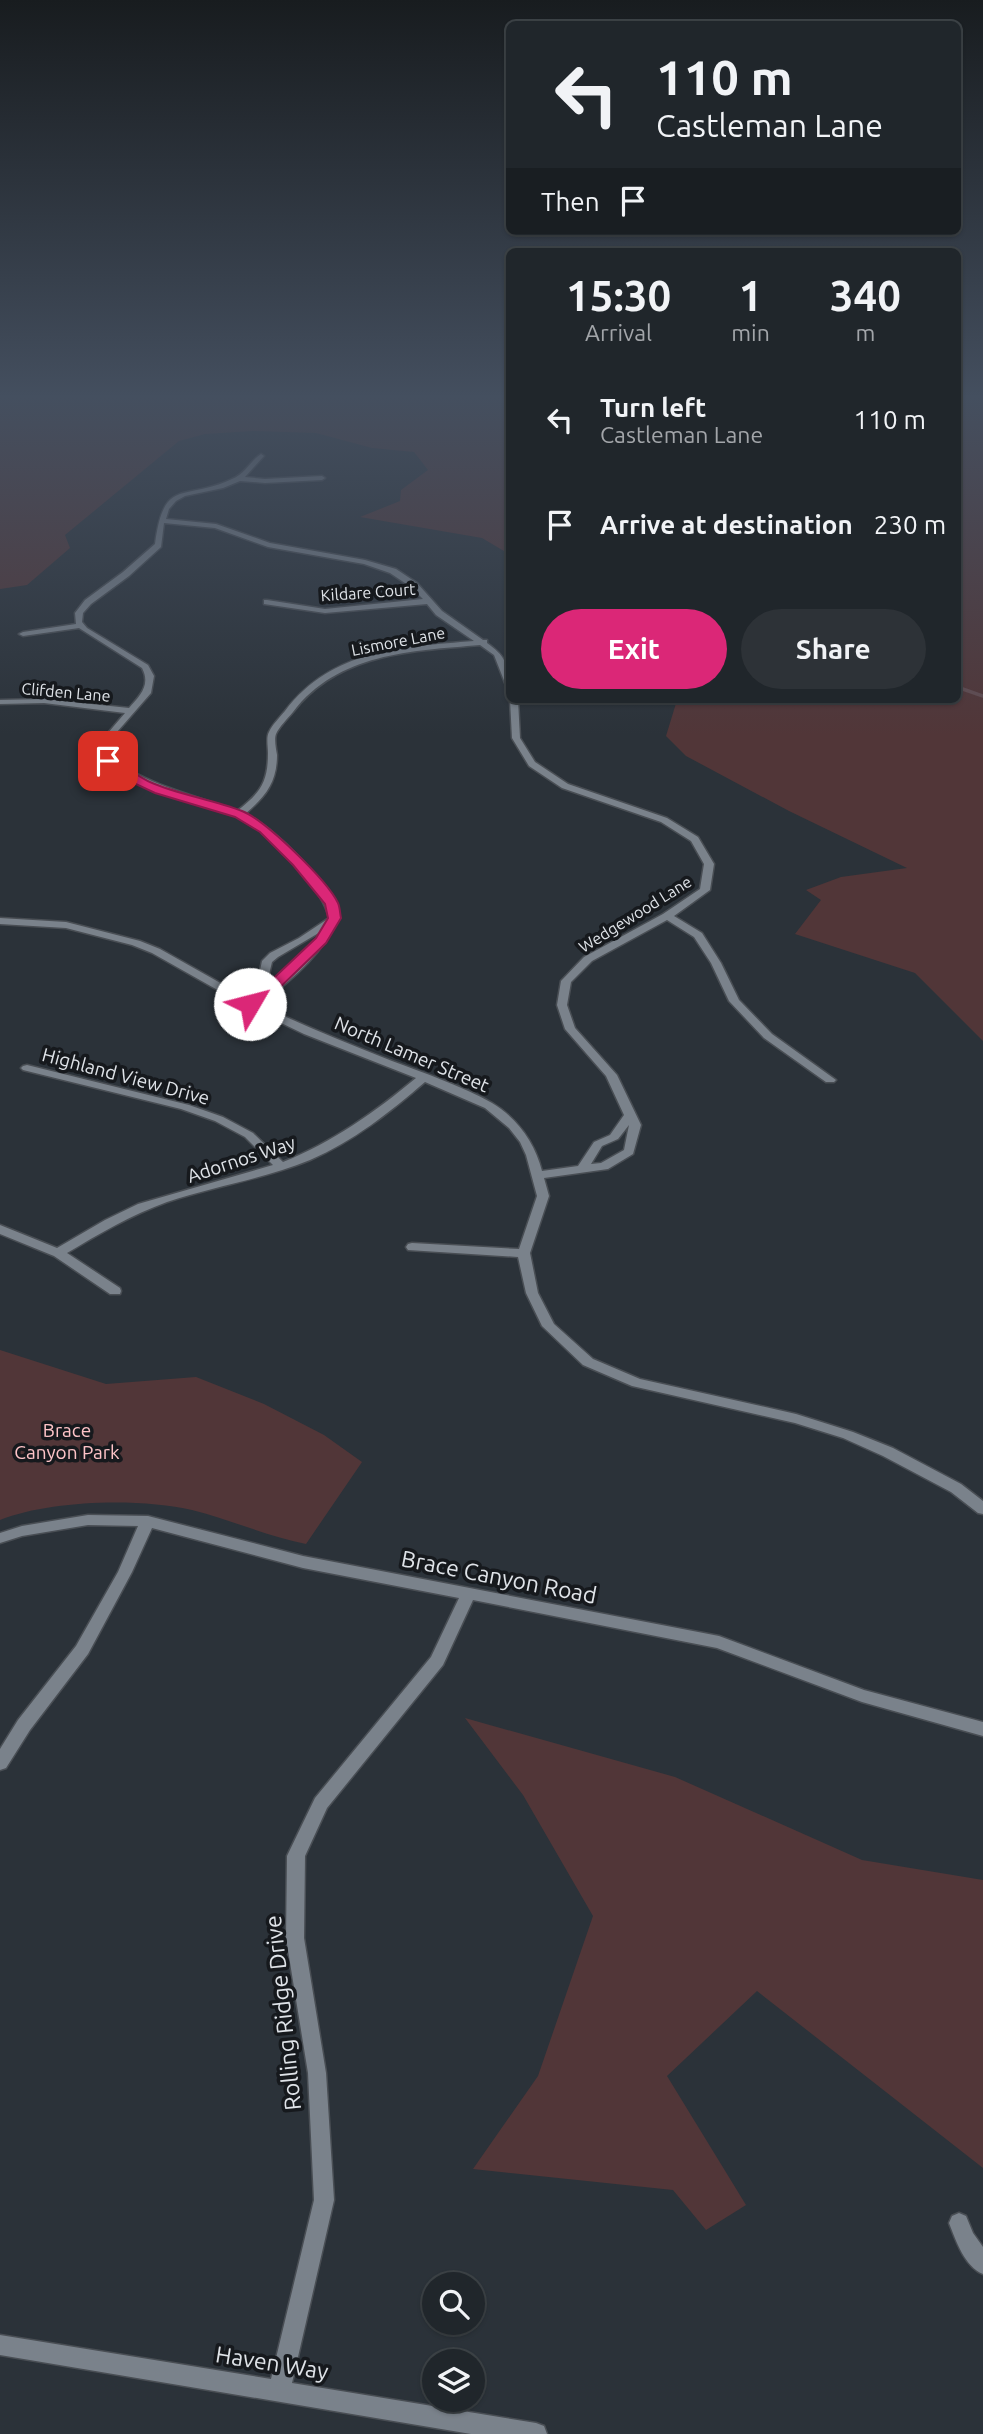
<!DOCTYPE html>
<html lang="en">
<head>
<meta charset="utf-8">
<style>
  body { margin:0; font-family:Ubuntu,sans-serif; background:#2d3237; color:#f1f3f6; height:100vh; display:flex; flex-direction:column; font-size:26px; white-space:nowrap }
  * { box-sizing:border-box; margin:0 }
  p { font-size:23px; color:#a2a5a9 }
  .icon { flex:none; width:38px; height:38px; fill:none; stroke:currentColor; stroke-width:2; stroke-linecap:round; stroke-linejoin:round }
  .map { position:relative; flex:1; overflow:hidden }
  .sheet { position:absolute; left:506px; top:248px; width:455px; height:455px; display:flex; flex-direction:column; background:#20262b; border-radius:10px; box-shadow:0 2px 5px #0004,0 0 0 2px #3d4347 }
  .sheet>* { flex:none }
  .banner { position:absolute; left:506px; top:21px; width:455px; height:214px; border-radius:10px; box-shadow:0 2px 5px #0004,0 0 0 2px #3d4347; background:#20262b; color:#f1f3f6; overflow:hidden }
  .buttons { position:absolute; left:422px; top:2272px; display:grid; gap:14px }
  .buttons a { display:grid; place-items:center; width:63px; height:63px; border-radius:50%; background:#20262b; box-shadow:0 2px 5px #0004,0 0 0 2px #3d4347; font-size:35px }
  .pin { position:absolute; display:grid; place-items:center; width:60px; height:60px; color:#fff; margin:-30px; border-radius:14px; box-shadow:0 4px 10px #0006 }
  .me { position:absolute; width:77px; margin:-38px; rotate:53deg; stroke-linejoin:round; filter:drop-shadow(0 0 5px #0008) }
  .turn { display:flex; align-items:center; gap:24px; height:147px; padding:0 35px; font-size:32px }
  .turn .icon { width:91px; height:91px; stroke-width:2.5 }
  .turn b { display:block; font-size:49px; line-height:60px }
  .then { display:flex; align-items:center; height:66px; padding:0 35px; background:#0003; gap:14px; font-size:26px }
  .eta { display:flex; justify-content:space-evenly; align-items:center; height:119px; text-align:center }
  .eta b { font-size:42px; font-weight:700; line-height:49px }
  .cta { display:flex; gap:14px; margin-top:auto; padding:14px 35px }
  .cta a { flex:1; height:80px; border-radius:42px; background:#db2777; color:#fff; font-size:28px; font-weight:700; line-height:80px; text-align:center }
  .cta a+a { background:#2d3237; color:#f1f3f6 }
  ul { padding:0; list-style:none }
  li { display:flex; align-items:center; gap:21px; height:105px; padding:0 35px }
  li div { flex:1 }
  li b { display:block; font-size:26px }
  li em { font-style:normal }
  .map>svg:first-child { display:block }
  .green { fill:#513638 }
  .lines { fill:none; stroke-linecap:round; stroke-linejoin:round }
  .stream { stroke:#614c51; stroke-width:3.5 }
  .minor-casing { stroke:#494e54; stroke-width:3 }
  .minor { fill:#7a828b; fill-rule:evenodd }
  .route { fill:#db2777; stroke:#8e194d; stroke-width:2 }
  .labels { text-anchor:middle; stroke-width:7; stroke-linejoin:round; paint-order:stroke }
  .far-street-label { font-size:16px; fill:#dfe3e8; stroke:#16191d }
  .street-label { font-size:19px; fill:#dfe3e8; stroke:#16191d }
  .park-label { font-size:19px; fill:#fec4c8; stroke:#16191d }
  .near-street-label { font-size:23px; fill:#dfe3e8; stroke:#16191d }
</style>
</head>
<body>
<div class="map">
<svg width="983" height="2434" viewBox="0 0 983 2434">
  <rect width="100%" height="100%" fill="#2b3239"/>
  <path class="green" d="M0,394H509V554L482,538L360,517L400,501L401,490L428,470L414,452L372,448L316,433L253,431L205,434L179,441L65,535L70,548L27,585L0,589Z
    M957,394H983V1041L915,973L795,934L821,900L806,890L841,877L907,868L789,811L686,756L666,736L677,700H957Z
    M0,1350L106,1384L196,1377L264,1404L324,1435L362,1462L306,1544C267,1536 231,1520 192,1510C139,1498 51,1500 0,1520Z
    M465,1718L675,1777L862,1860L983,1880V2168L757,1991L667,2076L746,2205L706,2230L673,2190L473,2169L538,2076L593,1916L523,1795Z"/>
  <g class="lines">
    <path class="stream" d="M957,687L983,696"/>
    <defs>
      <path id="minor" d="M261,454L264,456L245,477L265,479L322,476L325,478L322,480L265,483L240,481L223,488L185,496L176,501L169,509L166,519L216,524L270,543L365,560L396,569L417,583L442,611L483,640H487V643C504,655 509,664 509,685L505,683L494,655L480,645C411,651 338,653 293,712C288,718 279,727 276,734C274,739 276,749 277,755C277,783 265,797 245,814C276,828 331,884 339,918C322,954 291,982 258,1004C302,1025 346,1043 392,1061C424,1073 462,1086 492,1103C517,1118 535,1143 542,1171L578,1166L594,1142L610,1135L624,1115L606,1076L565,1029L557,1005L561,981L584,957L663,914L700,889L704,864L691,841L661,822L562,788L529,766L512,738L510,700H518L520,738L535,762L568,784L667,818L698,837L714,864L710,890L674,916L702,933L721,963L739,1000L772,1034L836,1080L834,1082H826L764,1038L729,1001L711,963L694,937L667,920L592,961L571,982L567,1005L575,1028L617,1075L641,1125L633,1154L608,1169L544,1178L549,1196L530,1253L538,1293L554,1324L593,1359L640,1379L796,1414L853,1432L893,1448L961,1484L983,1501V1514L978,1513L951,1492L883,1456L843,1438L795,1423L632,1386L583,1365L542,1326L526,1293L518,1257L408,1250L406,1247L408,1244L412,1243L519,1249L537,1196L526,1155L520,1142L509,1128L485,1108L425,1082C390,1112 354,1141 310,1160C264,1179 214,1186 167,1202C131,1215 99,1234 67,1253L120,1288L121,1291L120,1294H110L54,1256L0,1234V1225L57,1248L105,1220L138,1204L273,1165L245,1137L215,1121L181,1109L23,1070L21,1068L23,1066L27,1065L189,1105L223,1117L253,1133L283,1162C333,1142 375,1112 416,1078L304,1034L246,1006L152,953L132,945L66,928L0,924V918L66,922L140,941L160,949L231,989L259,975L262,961L270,953L299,938L329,918C325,900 313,887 302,873C286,854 269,834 247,822C222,808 193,803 166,794C144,786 124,776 105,762L102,740L125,713L44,703L0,704V700L44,699L129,708C140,696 151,685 142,668L79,628L23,636L19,634L23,632L76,624L75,613L85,600L123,572L155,544C164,476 183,502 232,479C245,474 250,461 261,454ZM164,523L215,528L268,547L364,564L390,573L411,587L423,599L325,609L267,600H264V604L325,613L427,604L436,615L474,641C402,647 332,649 285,711C280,717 272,725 269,732C266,737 268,747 268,753C268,783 260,793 237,811C194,795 150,786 112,759L110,740L151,693L154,676L148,665L87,628L82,622L83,613L91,604L129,576L161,547ZM322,931C303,959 278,982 250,999L239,994L268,979L272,962L278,957ZM629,1125L624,1150L601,1163L591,1164L602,1146L618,1139Z
        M88,1515L148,1516L303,1556L719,1636L864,1690L983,1722V1736L862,1702L717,1648L473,1600L443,1665L327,1808L305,1856L304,1938L326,2073L334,2200L292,2383L536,2423L544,2426L547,2434H471L0,2355V2335L271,2379L314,2200L308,2073L286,1938L287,1856L315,1798L431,1657L459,1598L303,1568L152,1528L132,1572L88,1654L30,1730L6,1768L0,1770V1749L18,1720L76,1646L118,1572L138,1526L88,1525L22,1536L0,1543V1533L22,1526Z
        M959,2213L966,2216L973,2233L983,2247V2274C965,2267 956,2241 949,2223L952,2216Z"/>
    </defs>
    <use href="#minor" class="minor-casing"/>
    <use href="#minor" class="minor"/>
  </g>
  <linearGradient id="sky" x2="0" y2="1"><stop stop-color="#181c1f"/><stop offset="0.54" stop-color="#444f5f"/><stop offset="1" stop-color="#444f5f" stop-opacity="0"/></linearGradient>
  <rect width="983" height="735" fill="url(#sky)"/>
  <path class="route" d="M104,758C114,757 138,777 150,782C179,795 212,799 242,811C265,820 327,880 338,903C340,907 340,914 341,918L326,943L269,998L250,1008L243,1004L259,992L316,938L328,918L325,904L293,865L260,832L235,817L155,793L125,779L104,763Z"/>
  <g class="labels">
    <g class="far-street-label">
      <text transform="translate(368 592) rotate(-4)" y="6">Kildare Court</text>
      <text transform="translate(398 641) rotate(-11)" y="6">Lismore Lane</text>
      <text transform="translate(66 692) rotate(5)" y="6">Clifden Lane</text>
      <text transform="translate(635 914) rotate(-32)" y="6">Wedgewood Lane</text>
    </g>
    <g class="street-label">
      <text transform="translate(412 1054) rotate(23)" y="7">North Lamer Street</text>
      <text transform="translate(126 1076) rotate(15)" y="7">Highland View Drive</text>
      <text transform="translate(241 1159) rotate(-18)" y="7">Adornos Way</text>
    </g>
    <g class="park-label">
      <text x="67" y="1437">Brace<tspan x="67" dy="22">Canyon Park</tspan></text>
    </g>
    <g class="near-street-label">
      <text transform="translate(499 1577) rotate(11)" y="8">Brace Canyon Road</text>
      <text transform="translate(283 2013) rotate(-96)" y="8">Rolling Ridge Drive</text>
      <text transform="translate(272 2363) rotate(9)" y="8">Haven Way</text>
    </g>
  </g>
</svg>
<div class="buttons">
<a><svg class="icon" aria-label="search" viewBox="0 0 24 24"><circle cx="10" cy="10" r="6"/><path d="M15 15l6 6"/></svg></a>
<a><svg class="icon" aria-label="layers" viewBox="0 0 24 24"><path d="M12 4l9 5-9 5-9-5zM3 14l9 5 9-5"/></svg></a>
</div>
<div class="pin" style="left:108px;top:761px;background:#d93025"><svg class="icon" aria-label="arrive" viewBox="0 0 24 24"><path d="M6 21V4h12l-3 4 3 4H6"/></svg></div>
<svg class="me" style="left:250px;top:1004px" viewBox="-20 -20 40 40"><circle r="19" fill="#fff"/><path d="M0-13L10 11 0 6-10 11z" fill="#db2777"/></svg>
<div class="banner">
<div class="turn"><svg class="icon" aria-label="left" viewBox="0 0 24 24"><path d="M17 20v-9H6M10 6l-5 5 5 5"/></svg><div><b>110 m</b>Castleman Lane</div></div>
<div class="then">Then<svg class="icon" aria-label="arrive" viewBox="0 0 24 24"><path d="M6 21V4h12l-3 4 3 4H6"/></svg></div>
</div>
<section class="sheet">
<div class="eta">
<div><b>15:30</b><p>Arrival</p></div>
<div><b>1</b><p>min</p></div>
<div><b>340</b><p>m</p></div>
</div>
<ul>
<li><svg class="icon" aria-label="left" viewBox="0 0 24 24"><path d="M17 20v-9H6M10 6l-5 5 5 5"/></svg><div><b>Turn left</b><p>Castleman Lane</p></div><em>110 m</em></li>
<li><svg class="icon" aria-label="arrive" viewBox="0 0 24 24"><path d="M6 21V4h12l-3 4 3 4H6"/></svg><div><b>Arrive at destination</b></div><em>230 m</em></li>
</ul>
<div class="cta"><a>Exit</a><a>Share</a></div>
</section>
</div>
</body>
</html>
